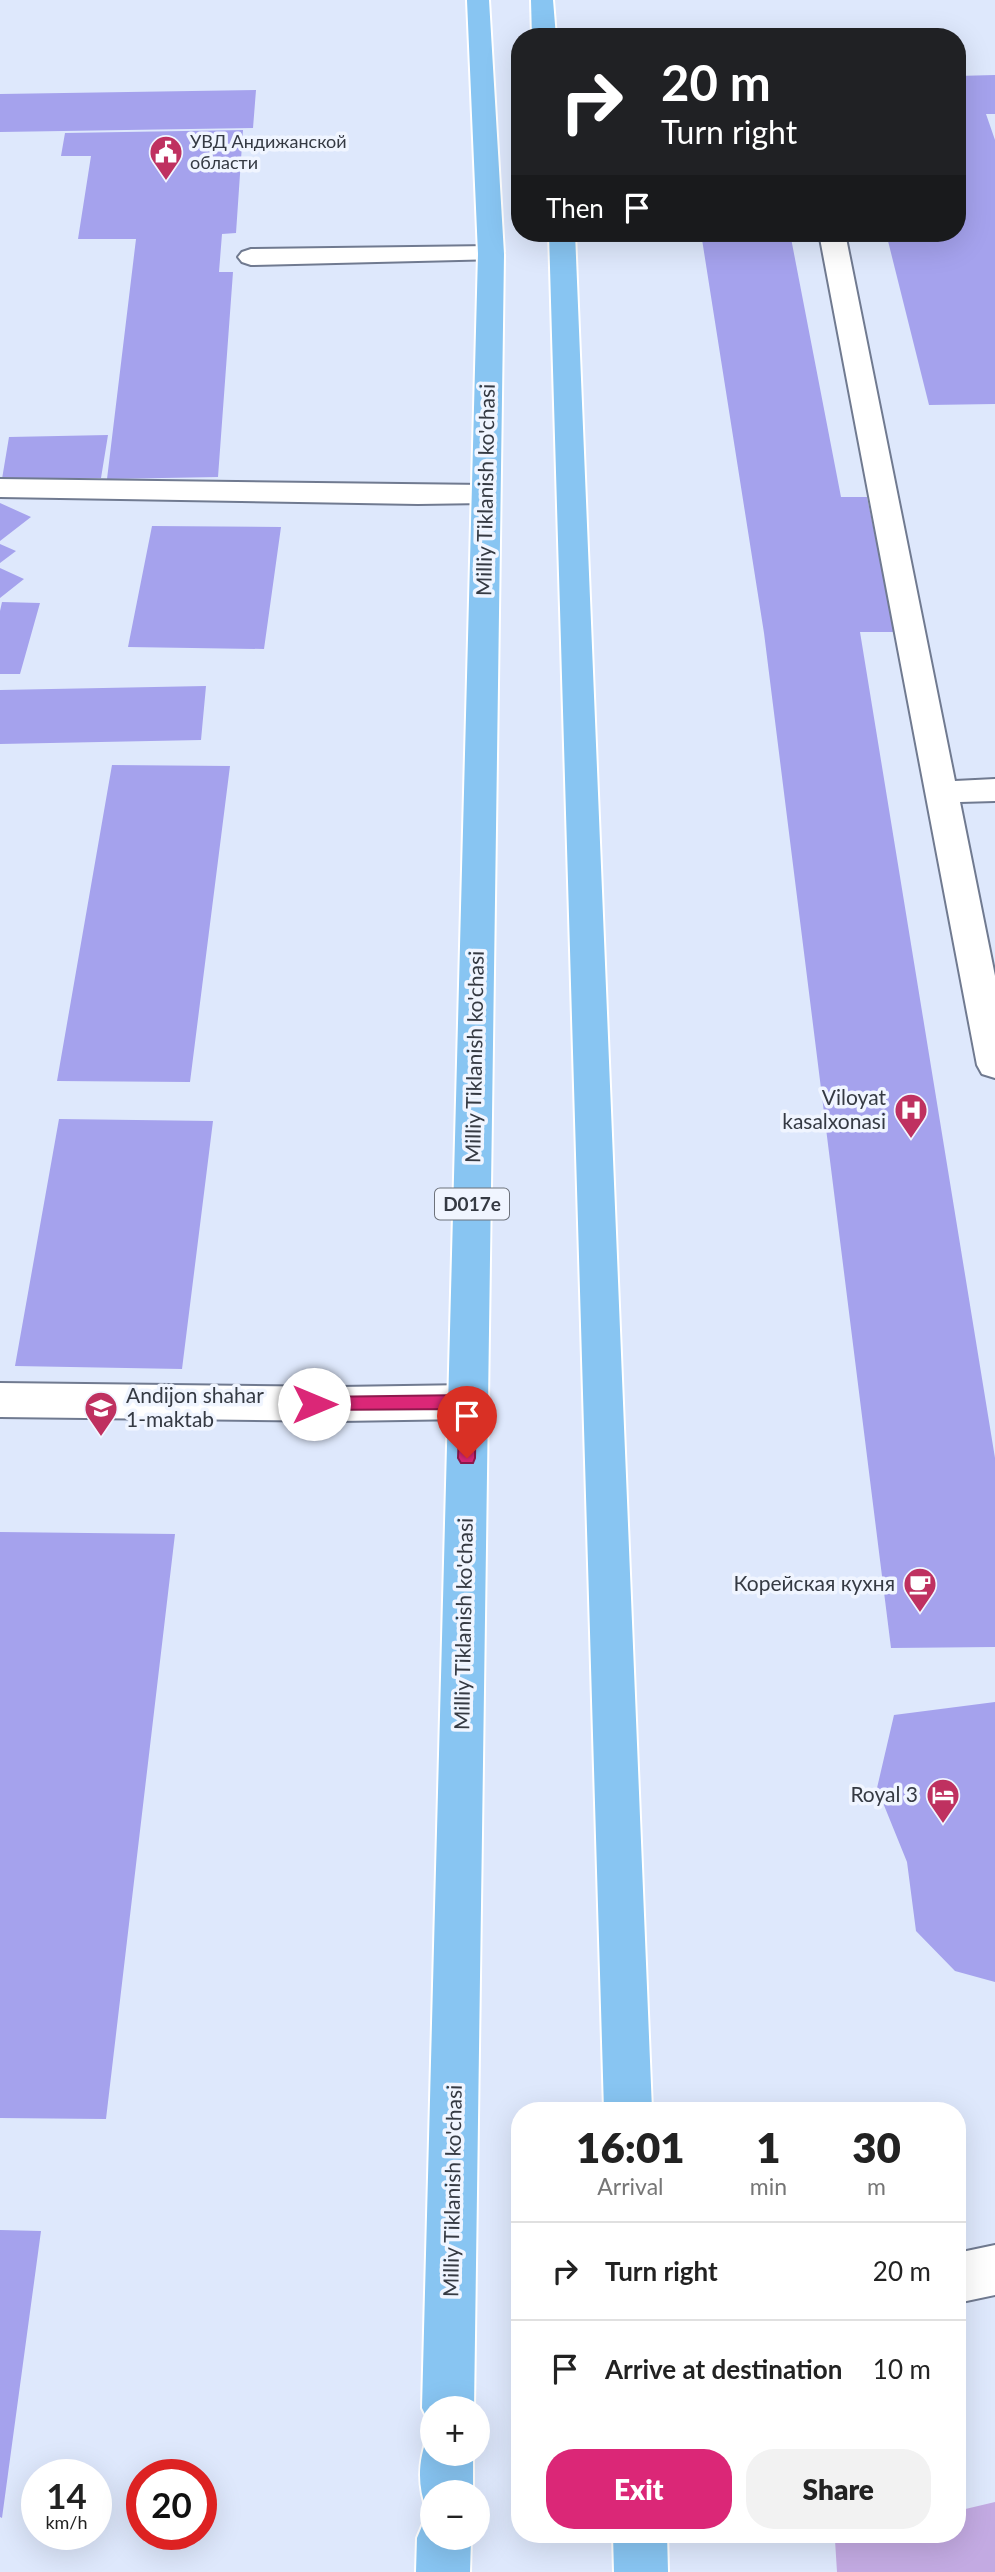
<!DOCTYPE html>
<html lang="en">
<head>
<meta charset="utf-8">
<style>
  body { margin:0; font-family:Lato,sans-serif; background:#f2f2f2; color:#222; height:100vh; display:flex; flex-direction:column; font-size:26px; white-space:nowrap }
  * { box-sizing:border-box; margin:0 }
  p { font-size:23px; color:#767676 }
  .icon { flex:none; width:38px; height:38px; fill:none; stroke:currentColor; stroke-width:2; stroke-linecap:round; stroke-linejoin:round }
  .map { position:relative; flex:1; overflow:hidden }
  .details { position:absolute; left:511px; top:2102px; width:455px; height:441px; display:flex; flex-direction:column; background:#fff; border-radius:28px; box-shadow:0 7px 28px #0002 }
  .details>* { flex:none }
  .hud { position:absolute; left:511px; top:28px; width:455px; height:214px; border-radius:28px; box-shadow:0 7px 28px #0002; background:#202124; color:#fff; overflow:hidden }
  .fabs { position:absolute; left:420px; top:2396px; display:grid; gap:14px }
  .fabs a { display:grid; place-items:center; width:70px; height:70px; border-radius:50%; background:#fff; box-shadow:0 7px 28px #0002; font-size:35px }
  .speed { position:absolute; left:21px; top:2459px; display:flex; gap:14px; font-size:35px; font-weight:700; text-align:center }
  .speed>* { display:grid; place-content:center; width:91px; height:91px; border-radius:50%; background:#fff; box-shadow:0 7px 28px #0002; line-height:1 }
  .speed small { font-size:18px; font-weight:400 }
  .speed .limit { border:10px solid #d22; background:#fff; color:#111 }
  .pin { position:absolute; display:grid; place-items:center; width:60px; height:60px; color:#fff; margin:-72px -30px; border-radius:50% 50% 50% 0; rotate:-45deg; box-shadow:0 0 7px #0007 }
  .pin .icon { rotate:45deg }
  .me { position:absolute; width:77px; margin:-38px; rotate:90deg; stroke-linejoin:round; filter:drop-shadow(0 0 5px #0008) }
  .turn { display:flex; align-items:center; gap:24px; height:147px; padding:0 35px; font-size:32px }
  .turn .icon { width:91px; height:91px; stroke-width:2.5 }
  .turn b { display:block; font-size:49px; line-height:60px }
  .then { display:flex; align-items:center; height:66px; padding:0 35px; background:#0003; gap:14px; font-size:26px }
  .eta { display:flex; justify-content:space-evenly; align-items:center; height:119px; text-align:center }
  .eta b { font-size:42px; font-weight:800; line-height:49px }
  .cta { display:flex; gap:14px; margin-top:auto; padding:14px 35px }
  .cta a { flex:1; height:80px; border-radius:28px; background:#db2777; color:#fff; font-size:28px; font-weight:800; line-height:80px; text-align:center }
  .cta a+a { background:#f2f2f2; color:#222 }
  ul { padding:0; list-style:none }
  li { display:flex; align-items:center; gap:21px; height:98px; padding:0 35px; border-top:2px solid #e0e0e0 }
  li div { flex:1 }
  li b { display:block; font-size:26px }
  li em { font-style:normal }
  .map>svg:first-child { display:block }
  .green { fill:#c3aae2 }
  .building { fill:#a5a2ed }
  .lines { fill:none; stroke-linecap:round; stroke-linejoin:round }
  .minor-casing { stroke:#707a90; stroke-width:4 }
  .major-casing { stroke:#fff; stroke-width:4 }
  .minor { fill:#fff; fill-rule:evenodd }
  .major { fill:#88c5f2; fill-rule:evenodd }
  .route { fill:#db2777; stroke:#8e194d; stroke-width:2 }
  .slow { fill:#f59e0b }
  .labels { text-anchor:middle; stroke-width:7; stroke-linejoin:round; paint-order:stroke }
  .far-poi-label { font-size:18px; fill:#353a43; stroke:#f0f5ff; text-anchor:start }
  .shield { fill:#f0f5ff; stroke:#6d727b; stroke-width:2 }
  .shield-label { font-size:19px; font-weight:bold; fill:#353a43 }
  .street-label { font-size:21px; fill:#353a43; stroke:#f0f5ff }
  .poi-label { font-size:21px; fill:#353a43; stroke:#f0f5ff; text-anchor:end }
</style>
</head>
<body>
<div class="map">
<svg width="995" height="2572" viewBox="0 0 995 2572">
  <rect width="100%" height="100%" fill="#dee8fc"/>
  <path class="green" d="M995,2502V2572H837L835,2540L861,2534H957V2511Z"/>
  <path class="building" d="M995,75V114H986L995,140V404L929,405L886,233H957V76Z
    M256,90L253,128L0,132V94Z
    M243,130L236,233L222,234L219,272H233L218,477L107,479L136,239H78L91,156H61L65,133Z
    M701,233H790L841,497H867L895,632H860L995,1458V1647L891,1648L764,633Z
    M108,435L101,478L2,479L9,437Z
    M0,503L31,517L0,541Z
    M152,526L281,527L264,649L128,647Z
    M0,544L16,551L0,563Z
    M0,568L24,579L0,598Z
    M2,602L40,603L20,674H0V611Z
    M206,686L201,740L0,744V690Z
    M112,765L230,766L190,1082L57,1081Z
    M59,1119L213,1121L182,1369L15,1366Z
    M0,1532L175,1534L106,2119L0,2118Z
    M995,1702V1982L955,1971L916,1931L907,1862L877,1788L894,1715Z
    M0,2230L41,2231L2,2518L0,2517Z"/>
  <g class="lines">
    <defs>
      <path id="minor" d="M819,233H845L955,781L995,779V801L960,802L995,976V1078L982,1074L977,1065Z
        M491,246L500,249L504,254L500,259L251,265L242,262L238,257L242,252L251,249Z
        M0,479L486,485L496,488L500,494L496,500L486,503L418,504L0,497Z
        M0,1383L340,1387L468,1385L482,1390L488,1402L482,1414L468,1419L340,1421L0,1417Z
        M995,2245V2295L957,2303V2253Z"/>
      <path id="major" d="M467,0H489L504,254L474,2408H432V2428L422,2408L478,254Z
        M531,0H553L556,37H532Z
        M549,233H575L652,2110H604Z
        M432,2434V2454H473V2492H432V2513L427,2511C417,2485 418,2461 428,2435Z
        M432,2516V2538H471L470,2572H416L417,2538L425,2519Z
        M613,2534H667L668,2572H614Z"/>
    </defs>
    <use href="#minor" class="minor-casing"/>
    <use href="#major" class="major-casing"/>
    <use href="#minor" class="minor"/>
    <use href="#major" class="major"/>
  </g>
  <path class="route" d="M468,1395L474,1397L476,1402L475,1458L473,1463H461L458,1458L460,1409L314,1410L308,1408L306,1404L308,1399L314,1397Z"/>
  <path class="slow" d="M456,1395L474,1397C478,1407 478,1427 473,1437H461L460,1409L450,1407L448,1402L450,1397Z"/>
  <defs>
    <symbol id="civic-pin" viewBox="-11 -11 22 30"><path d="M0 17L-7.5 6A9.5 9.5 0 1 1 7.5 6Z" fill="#bf3160" stroke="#f0f5ff"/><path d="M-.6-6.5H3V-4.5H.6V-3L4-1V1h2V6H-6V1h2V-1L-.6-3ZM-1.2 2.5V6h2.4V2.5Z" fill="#fff"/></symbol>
    <symbol id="hospital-pin" viewBox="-11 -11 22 30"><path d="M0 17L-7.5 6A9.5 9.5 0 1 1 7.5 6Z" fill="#bf3160" stroke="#f0f5ff"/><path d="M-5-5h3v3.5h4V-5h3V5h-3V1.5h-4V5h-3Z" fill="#fff"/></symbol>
    <symbol id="school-pin" viewBox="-11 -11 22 30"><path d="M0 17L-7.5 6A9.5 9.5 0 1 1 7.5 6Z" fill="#bf3160" stroke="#f0f5ff"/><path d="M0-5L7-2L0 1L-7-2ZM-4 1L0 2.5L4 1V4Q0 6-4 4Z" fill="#fff"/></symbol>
    <symbol id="cafe-pin" viewBox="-11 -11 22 30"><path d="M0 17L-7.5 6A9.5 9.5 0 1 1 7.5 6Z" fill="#bf3160" stroke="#f0f5ff"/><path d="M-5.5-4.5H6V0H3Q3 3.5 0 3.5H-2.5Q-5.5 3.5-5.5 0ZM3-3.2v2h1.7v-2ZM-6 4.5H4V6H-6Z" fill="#fff"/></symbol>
    <symbol id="hotel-pin" viewBox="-11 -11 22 30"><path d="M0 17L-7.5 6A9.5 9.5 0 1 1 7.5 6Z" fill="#bf3160" stroke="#f0f5ff"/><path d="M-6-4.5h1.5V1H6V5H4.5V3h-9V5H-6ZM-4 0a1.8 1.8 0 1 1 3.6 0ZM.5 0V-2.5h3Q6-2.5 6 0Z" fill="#fff"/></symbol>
  </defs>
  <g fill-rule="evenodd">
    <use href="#civic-pin" x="147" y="133" width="38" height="52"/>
    <use href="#hospital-pin" x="892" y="1091" width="38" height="52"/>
    <use href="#school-pin" x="82" y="1389" width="38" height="52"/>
    <use href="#cafe-pin" x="901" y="1565" width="38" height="52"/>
    <use href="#hotel-pin" x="924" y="1776" width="38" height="52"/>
  </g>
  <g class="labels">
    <g class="far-poi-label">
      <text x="190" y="148">УВД Андижанской<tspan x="190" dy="21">области</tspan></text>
    </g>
    <rect class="shield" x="435" y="1188.5" width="74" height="31" rx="5"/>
    <g class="shield-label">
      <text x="472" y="1211">D017e</text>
    </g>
    <g class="street-label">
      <text transform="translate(486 490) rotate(-89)" y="7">Milliy Tiklanish ko'chasi</text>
      <text transform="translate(475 1057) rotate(-89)" y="7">Milliy Tiklanish ko'chasi</text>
      <text transform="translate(464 1624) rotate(-89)" y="7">Milliy Tiklanish ko'chasi</text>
      <text transform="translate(453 2191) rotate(-89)" y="7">Milliy Tiklanish ko'chasi</text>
    </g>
    <g class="poi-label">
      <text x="886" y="1105">Viloyat<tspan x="886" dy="24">kasalxonasi</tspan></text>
      <text x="126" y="1403" text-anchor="start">Andijon shahar<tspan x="126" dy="24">1-maktab</tspan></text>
      <text x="895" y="1591">Корейская кухня</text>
      <text x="918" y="1802">Royal 3</text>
    </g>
  </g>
</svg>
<div class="fabs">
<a>+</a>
<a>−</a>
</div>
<div class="speed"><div>14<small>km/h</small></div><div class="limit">20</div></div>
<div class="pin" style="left:467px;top:1458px;background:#d93025"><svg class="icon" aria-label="arrive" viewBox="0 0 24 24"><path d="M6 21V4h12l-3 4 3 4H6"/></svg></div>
<svg class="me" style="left:314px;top:1404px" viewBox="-20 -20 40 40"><circle r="19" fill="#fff"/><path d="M0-13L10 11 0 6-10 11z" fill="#db2777"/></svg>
<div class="hud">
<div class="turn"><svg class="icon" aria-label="right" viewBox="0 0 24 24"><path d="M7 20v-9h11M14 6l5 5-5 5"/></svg><div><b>20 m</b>Turn right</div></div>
<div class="then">Then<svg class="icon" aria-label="arrive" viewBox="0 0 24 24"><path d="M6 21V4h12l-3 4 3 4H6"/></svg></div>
</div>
<section class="details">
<div class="eta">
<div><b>16:01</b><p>Arrival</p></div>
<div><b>1</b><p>min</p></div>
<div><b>30</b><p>m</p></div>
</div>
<ul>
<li><svg class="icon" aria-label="right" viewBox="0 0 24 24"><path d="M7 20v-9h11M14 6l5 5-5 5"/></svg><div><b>Turn right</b></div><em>20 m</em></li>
<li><svg class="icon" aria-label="arrive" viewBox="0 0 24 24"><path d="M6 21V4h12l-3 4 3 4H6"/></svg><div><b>Arrive at destination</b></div><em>10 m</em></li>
</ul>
<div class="cta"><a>Exit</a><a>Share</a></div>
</section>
</div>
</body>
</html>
